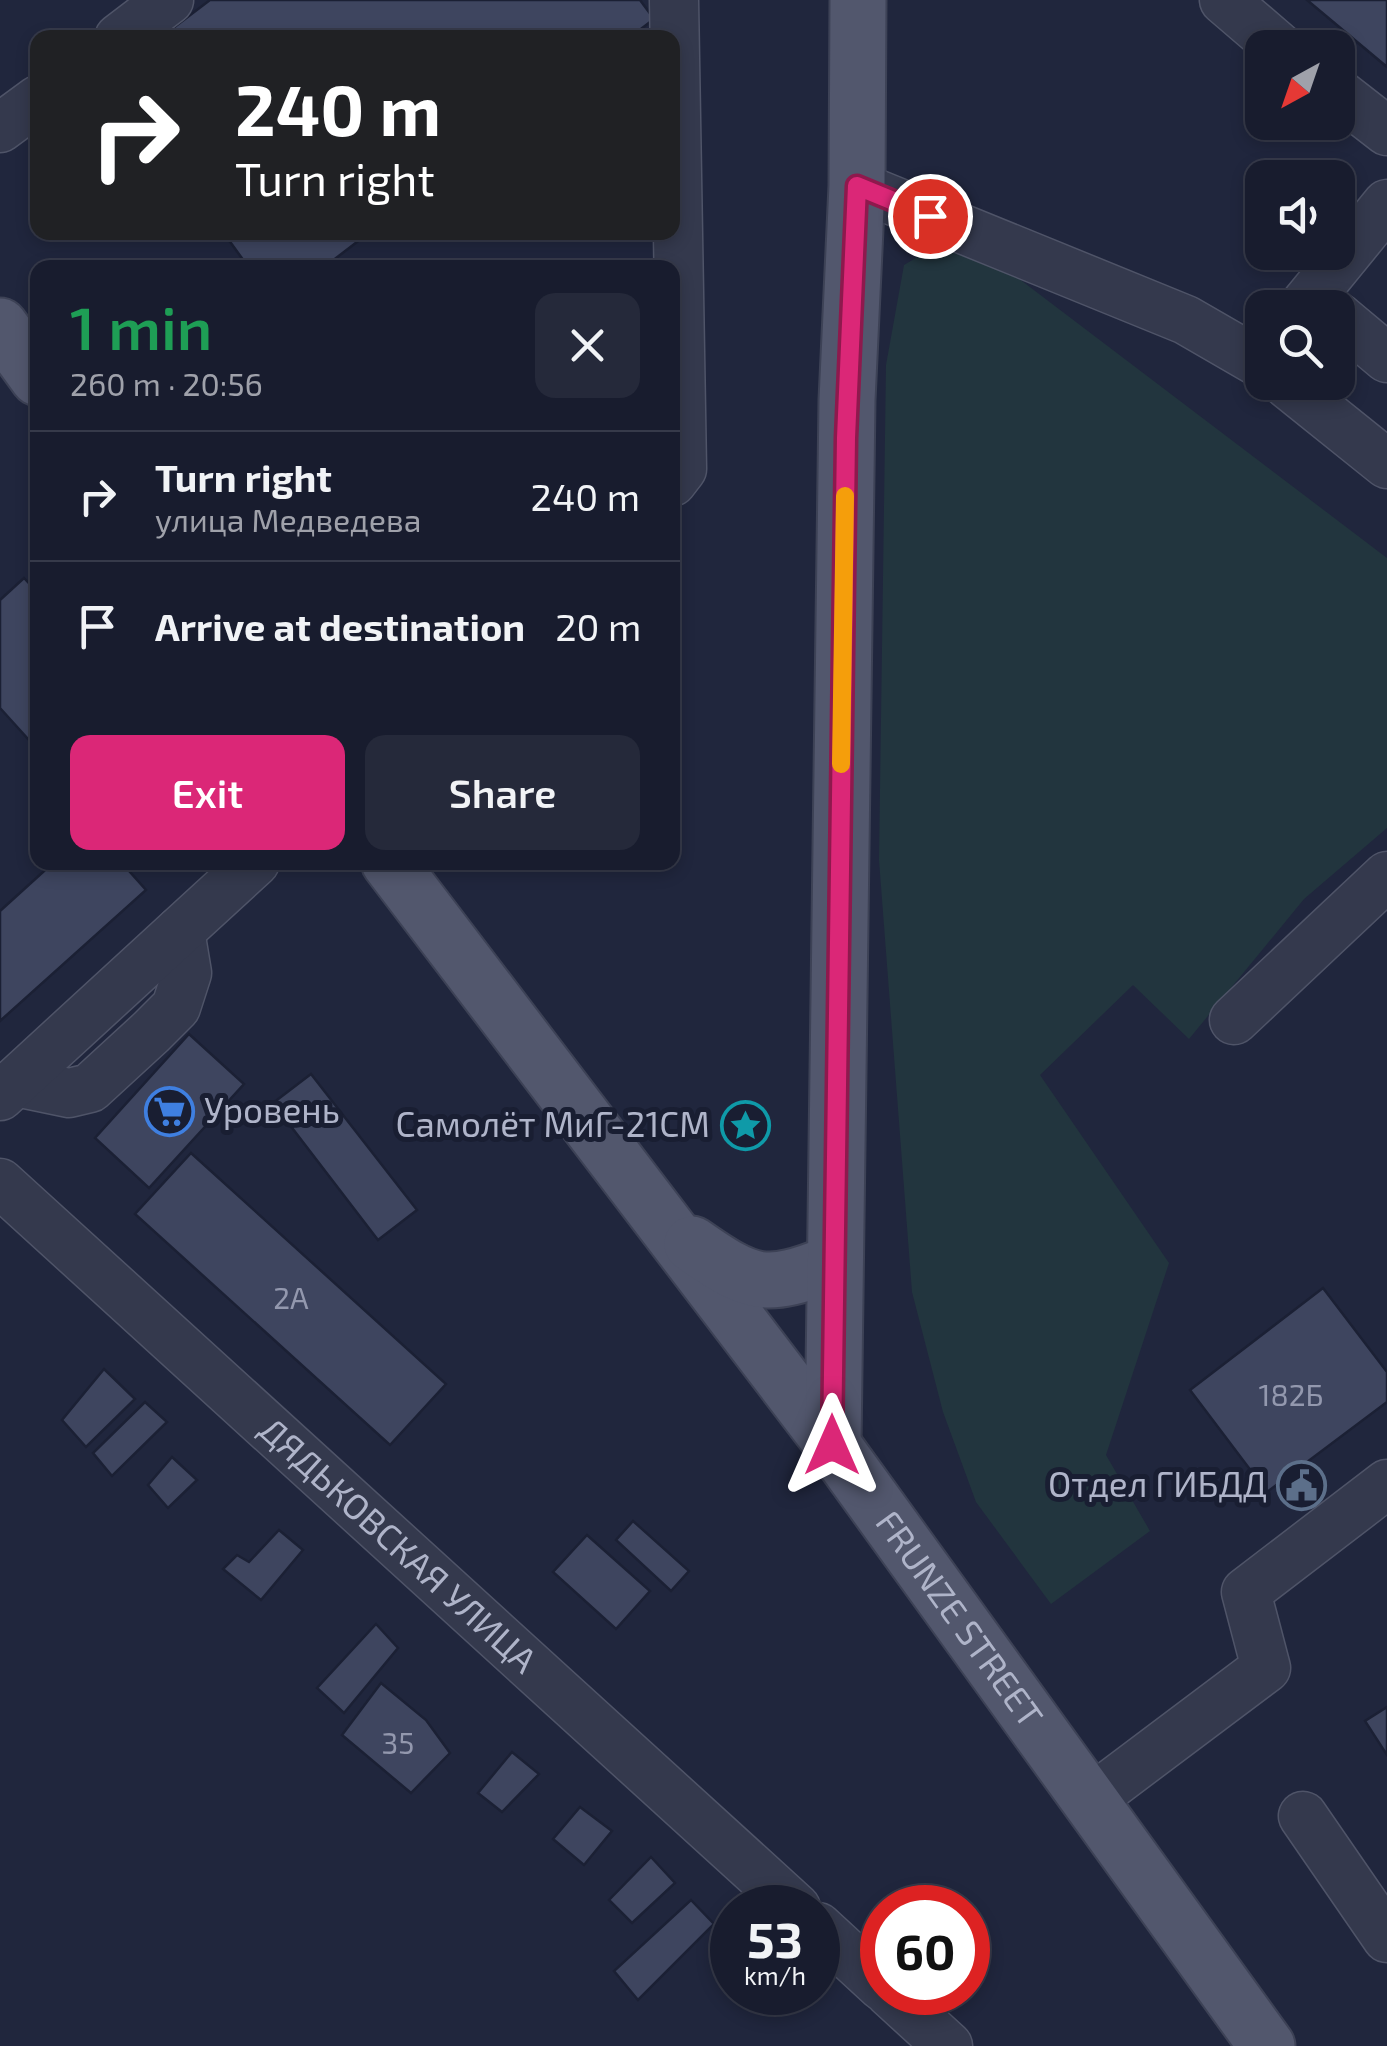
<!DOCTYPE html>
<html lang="en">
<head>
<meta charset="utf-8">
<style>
  body { margin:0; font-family:"Exo 2",sans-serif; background:#25293a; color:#f1f3f6; height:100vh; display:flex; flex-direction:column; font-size:38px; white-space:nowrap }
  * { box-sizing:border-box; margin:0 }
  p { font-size:32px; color:#9fa1aa }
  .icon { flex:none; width:55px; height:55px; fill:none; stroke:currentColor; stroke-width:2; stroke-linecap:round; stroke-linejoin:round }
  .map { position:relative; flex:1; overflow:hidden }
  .panel { position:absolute; left:30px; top:260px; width:650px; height:610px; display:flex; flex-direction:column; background:#181c2e; border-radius:20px; box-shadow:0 5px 15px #0003,0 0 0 2px #363a4a }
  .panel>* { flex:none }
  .hud { position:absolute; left:30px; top:30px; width:650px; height:210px; border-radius:20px; box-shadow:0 5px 15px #0003,0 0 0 2px #363a4a; background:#202124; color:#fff; overflow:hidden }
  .needle { width:65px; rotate:220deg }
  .fabs { position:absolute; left:1245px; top:30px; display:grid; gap:20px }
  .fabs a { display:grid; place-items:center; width:110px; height:110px; border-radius:20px; background:#181c2e; box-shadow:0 5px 15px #0003,0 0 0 2px #363a4a; font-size:50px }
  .speed { position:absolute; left:710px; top:1885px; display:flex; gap:20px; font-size:50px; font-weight:700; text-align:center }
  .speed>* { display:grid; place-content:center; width:130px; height:130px; border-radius:50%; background:#181c2e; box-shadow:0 5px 15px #0003,0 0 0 2px #363a4a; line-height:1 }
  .speed small { font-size:25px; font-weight:400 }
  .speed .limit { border:15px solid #d22; background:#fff; color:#111 }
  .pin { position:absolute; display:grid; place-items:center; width:85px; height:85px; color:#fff; margin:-42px; border:5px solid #fff; border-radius:50%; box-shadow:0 2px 10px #0007 }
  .me { position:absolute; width:110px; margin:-55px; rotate:0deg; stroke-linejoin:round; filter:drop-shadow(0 0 8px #0008) }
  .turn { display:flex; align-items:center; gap:35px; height:210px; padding:0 40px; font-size:45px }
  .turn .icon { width:130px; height:130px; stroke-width:2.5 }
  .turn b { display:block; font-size:70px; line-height:85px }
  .round { display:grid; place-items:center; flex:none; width:105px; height:105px; border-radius:20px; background:#25293a }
  .summary { display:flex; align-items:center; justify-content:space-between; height:170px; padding:0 40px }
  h1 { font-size:60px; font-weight:600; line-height:75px; color:#1e9e55 }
  .action { display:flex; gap:20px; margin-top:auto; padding:20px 40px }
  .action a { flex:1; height:115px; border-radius:20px; background:#db2777; color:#fff; font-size:40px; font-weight:600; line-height:115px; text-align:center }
  .action a+a { background:#25293a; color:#f1f3f6 }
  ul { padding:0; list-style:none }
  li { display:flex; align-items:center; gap:30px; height:130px; padding:0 40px; border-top:2px solid #363a4a }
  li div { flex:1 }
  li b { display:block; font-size:38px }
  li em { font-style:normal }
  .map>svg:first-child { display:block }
  .green { fill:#22353e }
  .building { fill:#3e455f; stroke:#1b2034; stroke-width:2.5 }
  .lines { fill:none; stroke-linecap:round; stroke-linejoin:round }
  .minor-casing { stroke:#4f5468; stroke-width:51 }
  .major-casing { stroke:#3d4256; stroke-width:59 }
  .minor { stroke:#34394d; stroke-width:48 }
  .major { stroke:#52576d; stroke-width:55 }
  .route-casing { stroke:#8e194d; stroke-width:25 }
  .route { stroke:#db2777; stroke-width:18 }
  .slow { stroke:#f59e0b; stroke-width:18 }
  .labels { text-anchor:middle; stroke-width:10; stroke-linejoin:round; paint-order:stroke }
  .number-label { font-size:30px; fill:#9398ae }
  .poi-label { font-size:35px; fill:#afb4c9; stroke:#191e32; text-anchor:end }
  .street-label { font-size:35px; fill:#afb4c9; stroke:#191e32 }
</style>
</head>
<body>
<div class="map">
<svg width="1387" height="2046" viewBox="0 0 1387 2046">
  <rect width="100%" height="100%" fill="#20263d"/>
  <path class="green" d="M943,242L1018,278L1387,558V828L1304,899L1189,1039L1133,985L1040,1075L1169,1263L1106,1455L1150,1531L1051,1604L976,1502L943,1412L912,1292L879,860L886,365L904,265Z"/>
  <path class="building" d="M210,0H640L654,19L629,38H160Z
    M1307,0H1387V67Z
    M223,232H370L323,268H249Z
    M24,578L38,593V750L0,708V600Z
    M54,862H121L146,890L0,1021V911Z
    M189,1034L244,1084L149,1188L95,1138Z
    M311,1074L417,1210L378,1240L273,1103Z
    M191,1153L446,1384L390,1445L135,1214Z
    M1323,1288L1387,1372V1402L1267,1492L1190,1390Z
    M104,1369L135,1399L86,1447L62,1420Z
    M145,1402L167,1422L112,1476L93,1453Z
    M172,1457L197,1480L168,1508L148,1485Z
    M633,1521L689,1571L671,1591L616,1540Z
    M279,1530L303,1550L261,1600L223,1569L237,1555L249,1562Z
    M587,1535L650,1591L616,1629L553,1572Z
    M376,1624L398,1648L344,1713L317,1688Z
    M381,1683L426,1720L450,1753L411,1793L342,1735Z
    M1387,1707V1755L1365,1721Z
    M512,1752L539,1774L502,1812L478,1793Z
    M580,1807L612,1831L584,1865L553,1839Z
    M651,1857L675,1883L632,1923L609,1900Z
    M691,1900L714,1924L638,2000L614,1971Z"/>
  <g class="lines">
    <defs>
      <g id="minor">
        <path d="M1224,0L1280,48"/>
        <path d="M119,38L169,0"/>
        <path d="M1338,93L1387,131"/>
        <path d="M0,128L38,100"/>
        <path d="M857,186L1186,320L1262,364"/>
        <path d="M1302,308L1387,204"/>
        <path d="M1338,317L1387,358"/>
        <path d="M1285,382L1387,464"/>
        <path d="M672,482L682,469L674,0"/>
        <path d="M1234,1020L1387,876"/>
        <path d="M16,1082L69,1093L90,1088L151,1032L176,1007L187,973L180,931"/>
        <path d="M0,1096L255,862"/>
        <path id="s1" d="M0,1183L796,1908"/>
        <path d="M1089,1801L1266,1668L1246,1592L1387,1484"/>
        <path d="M1303,1816L1387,1938"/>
        <path d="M818,1927L882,1986"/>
        <path d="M889,1992L948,2046"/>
      </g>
      <g id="major">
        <path d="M0,326L38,378"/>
        <path id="s2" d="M389,862L833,1445L1267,2046"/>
        <path d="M692,1244C752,1286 765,1290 833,1263"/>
        <path d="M833,1445L847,400L857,186L858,0"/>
      </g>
    </defs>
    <use href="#minor" class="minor-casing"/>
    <use href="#major" class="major-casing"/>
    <use href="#minor" class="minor"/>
    <use href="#major" class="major"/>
  </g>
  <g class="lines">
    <defs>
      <path id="route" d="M832,1445L846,438L857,186L930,216"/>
    </defs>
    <use href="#route" class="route-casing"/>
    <use href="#route" class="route"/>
    <path class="slow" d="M841,764L845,496"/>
  </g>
  <defs>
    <symbol id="supermarket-ring" viewBox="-11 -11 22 22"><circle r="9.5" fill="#191e32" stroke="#3f7fe0" stroke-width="1.5"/><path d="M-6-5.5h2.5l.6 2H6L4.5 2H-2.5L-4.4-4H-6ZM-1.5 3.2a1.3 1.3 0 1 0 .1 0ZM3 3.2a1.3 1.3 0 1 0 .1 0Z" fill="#3f7fe0"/></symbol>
    <symbol id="sight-ring" viewBox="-11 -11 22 22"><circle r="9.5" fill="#191e32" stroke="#0f9aa8" stroke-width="1.5"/><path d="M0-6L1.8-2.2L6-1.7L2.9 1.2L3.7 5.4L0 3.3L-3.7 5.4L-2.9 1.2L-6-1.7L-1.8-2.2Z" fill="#0f9aa8"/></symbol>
    <symbol id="civic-ring" viewBox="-11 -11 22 22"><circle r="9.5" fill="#191e32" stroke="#5c6f8a" stroke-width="1.5"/><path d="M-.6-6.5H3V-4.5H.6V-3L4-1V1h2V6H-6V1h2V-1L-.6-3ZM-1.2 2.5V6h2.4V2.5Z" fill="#5c6f8a"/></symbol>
  </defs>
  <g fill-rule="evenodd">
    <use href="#supermarket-ring" x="142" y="1084" width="55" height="55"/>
    <use href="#sight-ring" x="718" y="1098" width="55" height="55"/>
    <use href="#civic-ring" x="1274" y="1458" width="55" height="55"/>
  </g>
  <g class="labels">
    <g class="number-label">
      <text x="291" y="1309">2А</text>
      <text x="1291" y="1406">182Б</text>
      <text x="398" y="1754">35</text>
    </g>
    <g class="poi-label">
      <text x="204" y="1123" text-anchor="start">Уровень</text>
      <text x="710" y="1137">Самолёт МиГ-21СМ</text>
      <text x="1267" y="1497">Отдел ГИБДД</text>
    </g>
    <g class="street-label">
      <text dy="12" stroke="none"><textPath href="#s1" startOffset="538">ДЯДЬКОВСКАЯ УЛИЦА</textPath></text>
      <text dy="12" stroke="none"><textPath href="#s2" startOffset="948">FRUNZE STREET</textPath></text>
    </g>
  </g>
</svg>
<div class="fabs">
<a><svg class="needle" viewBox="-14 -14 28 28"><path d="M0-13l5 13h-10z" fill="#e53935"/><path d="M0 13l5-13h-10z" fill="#9fa1aa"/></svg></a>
<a><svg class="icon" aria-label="sound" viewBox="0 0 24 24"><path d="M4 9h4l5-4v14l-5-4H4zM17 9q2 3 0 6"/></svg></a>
<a><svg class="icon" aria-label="search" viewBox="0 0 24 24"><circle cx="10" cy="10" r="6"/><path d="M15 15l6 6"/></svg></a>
</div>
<div class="speed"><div>53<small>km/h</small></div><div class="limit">60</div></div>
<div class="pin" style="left:930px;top:216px;background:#d93025"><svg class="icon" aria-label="arrive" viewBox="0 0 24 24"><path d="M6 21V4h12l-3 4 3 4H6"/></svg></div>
<svg class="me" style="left:832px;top:1445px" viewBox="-20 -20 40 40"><path d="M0-17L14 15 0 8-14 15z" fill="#db2777" stroke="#fff" stroke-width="4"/></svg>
<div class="hud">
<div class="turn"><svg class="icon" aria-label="right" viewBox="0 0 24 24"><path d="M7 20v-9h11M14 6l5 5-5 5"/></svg><div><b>240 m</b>Turn right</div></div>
</div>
<section class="panel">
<div class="summary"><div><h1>1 min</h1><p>260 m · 20:56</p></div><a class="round"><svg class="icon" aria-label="close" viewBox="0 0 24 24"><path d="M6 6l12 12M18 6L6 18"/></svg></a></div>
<ul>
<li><svg class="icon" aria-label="right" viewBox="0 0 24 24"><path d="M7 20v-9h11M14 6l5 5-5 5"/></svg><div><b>Turn right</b><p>улица Медведева</p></div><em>240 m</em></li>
<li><svg class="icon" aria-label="arrive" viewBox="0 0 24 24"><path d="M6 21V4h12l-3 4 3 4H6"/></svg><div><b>Arrive at destination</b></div><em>20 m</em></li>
</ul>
<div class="action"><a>Exit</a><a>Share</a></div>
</section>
</div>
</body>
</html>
